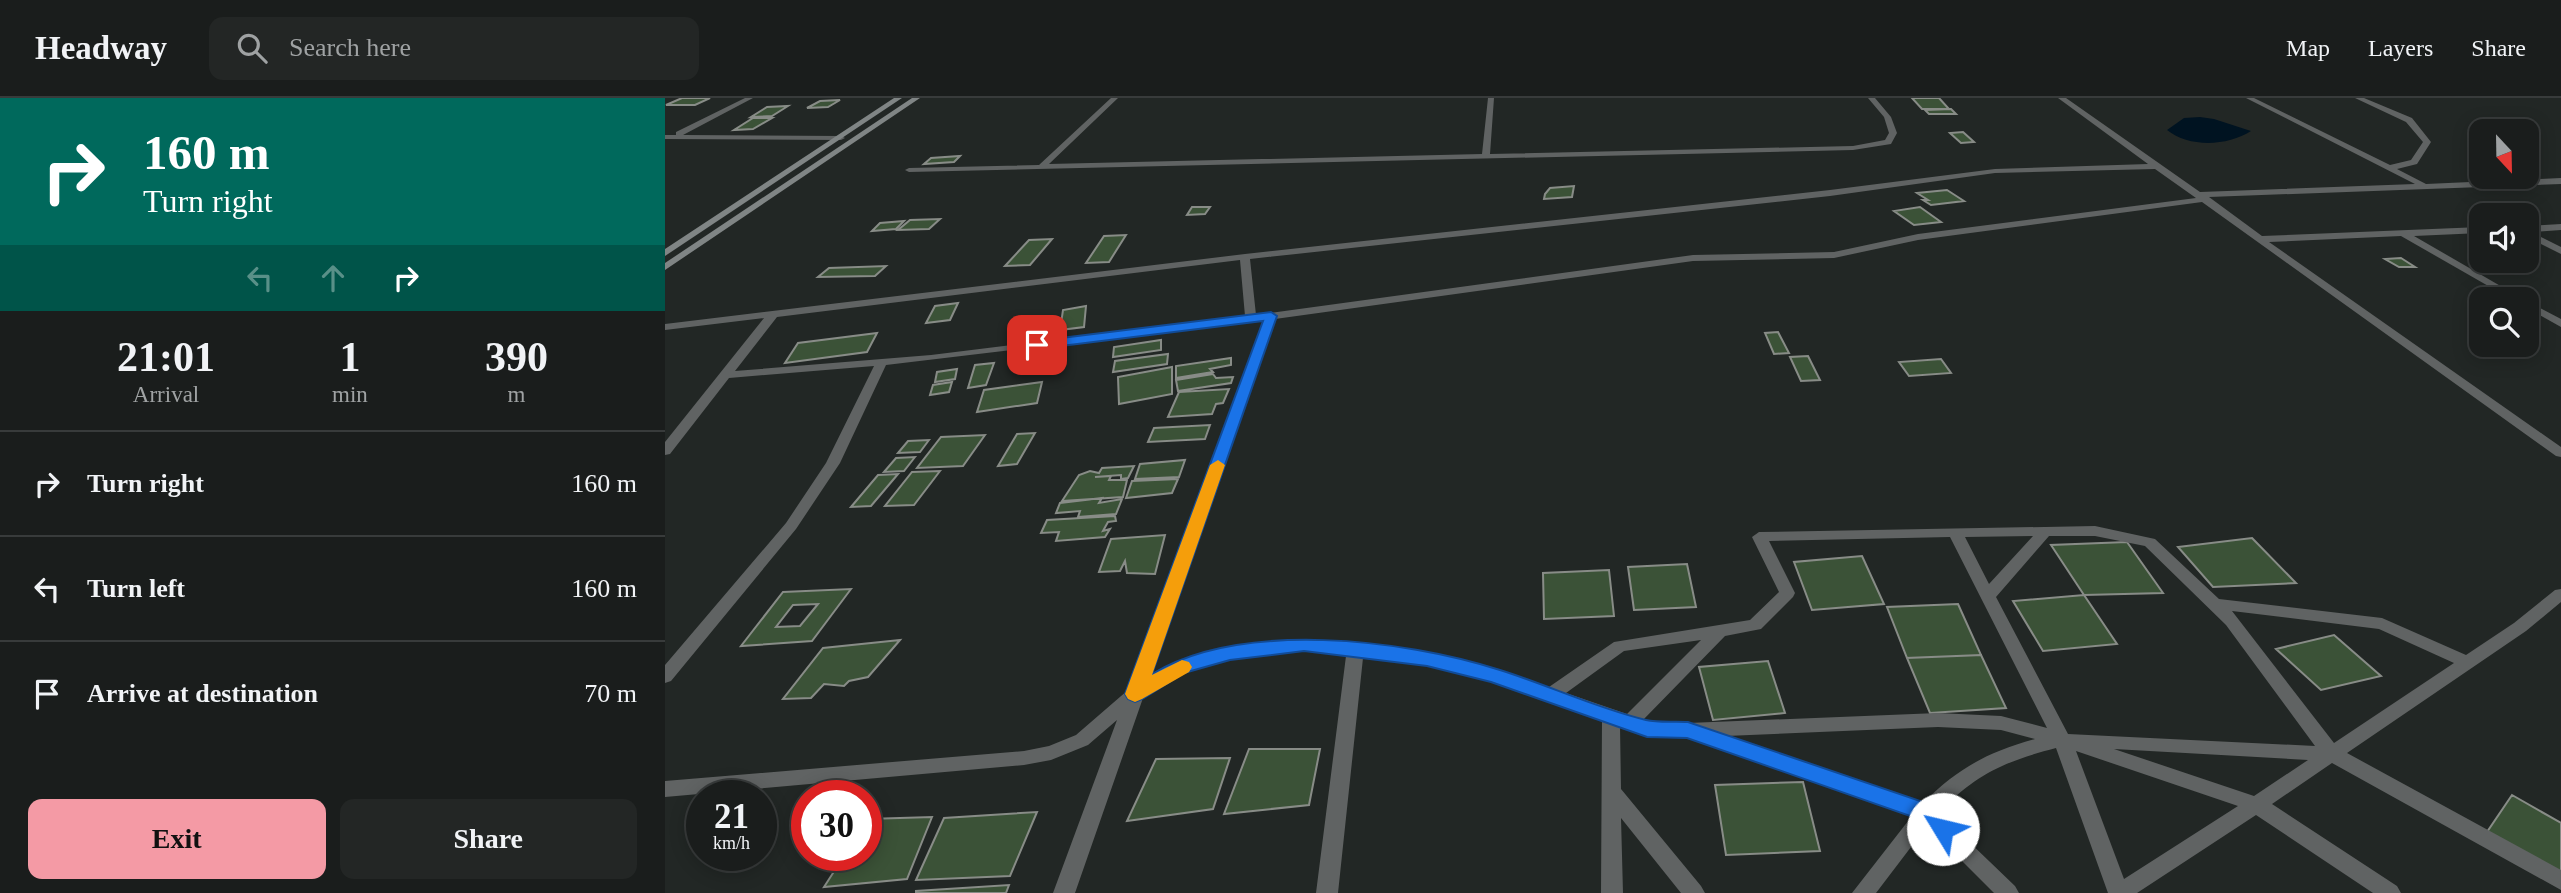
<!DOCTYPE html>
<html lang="en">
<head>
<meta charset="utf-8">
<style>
  body { margin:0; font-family:Georgia,serif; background:#232625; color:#f1f3f6; height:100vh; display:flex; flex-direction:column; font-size:26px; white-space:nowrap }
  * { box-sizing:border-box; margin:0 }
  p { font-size:23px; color:#9fa2a3 }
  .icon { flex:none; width:38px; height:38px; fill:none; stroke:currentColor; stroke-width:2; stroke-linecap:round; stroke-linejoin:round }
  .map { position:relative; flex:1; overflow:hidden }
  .side { display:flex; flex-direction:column; background:#1a1d1c; width:665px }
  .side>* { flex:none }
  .hud { background:#00695c; color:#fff; overflow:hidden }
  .needle { width:46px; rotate:158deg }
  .buttons { position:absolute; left:1804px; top:21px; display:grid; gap:14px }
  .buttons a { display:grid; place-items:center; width:70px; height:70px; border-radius:14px; background:#1a1d1c; box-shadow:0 4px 18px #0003,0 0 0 2px #383b3b; font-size:35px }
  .speed { position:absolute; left:21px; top:682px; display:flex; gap:14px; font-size:35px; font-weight:700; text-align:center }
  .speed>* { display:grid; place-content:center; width:91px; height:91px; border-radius:50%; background:#1a1d1c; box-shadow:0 4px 18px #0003,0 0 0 2px #383b3b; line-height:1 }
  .speed small { font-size:18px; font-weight:400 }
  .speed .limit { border:10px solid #d22; background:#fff; color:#111 }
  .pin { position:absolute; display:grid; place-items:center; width:60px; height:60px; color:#fff; margin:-30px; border-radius:14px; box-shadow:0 4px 10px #0006 }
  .me { position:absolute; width:77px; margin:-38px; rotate:306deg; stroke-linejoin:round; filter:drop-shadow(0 0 5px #0008) }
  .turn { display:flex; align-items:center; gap:24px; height:147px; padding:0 28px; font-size:32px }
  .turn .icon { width:91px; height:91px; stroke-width:2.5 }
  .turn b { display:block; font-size:49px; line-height:60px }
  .lanes { display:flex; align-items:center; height:66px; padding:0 28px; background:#0003; justify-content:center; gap:35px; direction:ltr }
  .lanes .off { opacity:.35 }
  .eta { display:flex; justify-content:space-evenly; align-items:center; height:119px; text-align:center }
  .eta b { font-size:42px; font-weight:800; line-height:49px }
  .action { display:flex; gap:14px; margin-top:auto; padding:14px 28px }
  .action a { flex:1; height:80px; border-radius:14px; background:#f49aa5; color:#111; font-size:28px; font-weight:800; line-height:80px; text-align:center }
  .action a+a { background:#232625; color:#f1f3f6 }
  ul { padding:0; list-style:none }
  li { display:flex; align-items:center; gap:21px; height:105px; padding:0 28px; border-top:2px solid #383b3b }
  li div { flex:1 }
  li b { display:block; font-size:26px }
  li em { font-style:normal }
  header { display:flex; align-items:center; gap:42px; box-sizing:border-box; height:98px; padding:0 35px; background:#1a1d1c; border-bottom:2px solid #383b3b }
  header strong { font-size:33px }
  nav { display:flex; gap:38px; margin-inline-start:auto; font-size:24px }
  .search { width:490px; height:63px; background:#232625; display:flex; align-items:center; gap:18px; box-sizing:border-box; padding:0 24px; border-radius:14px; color:#9fa2a3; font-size:26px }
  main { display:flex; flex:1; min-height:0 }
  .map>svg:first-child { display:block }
  .water { fill:#001321 }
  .building { fill:#3b5237; stroke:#888c87; stroke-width:2; fill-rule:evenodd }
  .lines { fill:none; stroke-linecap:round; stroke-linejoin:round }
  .lane { fill:#606363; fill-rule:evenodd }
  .street { fill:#606363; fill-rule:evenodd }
  .secondary { fill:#808585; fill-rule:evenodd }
  .route { fill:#1a73e8; stroke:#114b97; stroke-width:2 }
  .slow { fill:#f59e0b }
</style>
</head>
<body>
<header>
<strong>Headway</strong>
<div class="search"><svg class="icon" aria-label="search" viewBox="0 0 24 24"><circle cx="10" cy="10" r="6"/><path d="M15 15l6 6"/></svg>Search here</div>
<nav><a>Map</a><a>Layers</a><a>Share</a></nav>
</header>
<main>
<section class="side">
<div class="hud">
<div class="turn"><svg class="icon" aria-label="right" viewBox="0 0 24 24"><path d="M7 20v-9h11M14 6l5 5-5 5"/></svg><div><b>160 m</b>Turn right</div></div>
<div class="lanes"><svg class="icon off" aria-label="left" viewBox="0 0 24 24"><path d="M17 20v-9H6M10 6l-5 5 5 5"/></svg><svg class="icon off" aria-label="ahead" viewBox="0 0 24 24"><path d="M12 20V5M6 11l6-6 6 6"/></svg><svg class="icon" aria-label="right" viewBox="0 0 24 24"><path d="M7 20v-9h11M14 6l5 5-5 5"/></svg></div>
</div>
<div class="eta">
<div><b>21:01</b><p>Arrival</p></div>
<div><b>1</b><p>min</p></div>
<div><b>390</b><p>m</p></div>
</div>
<ul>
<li><svg class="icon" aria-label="right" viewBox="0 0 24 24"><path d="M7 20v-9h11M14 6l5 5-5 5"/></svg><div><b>Turn right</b></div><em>160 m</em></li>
<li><svg class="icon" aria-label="left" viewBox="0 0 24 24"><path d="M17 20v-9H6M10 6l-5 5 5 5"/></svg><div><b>Turn left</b></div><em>160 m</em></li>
<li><svg class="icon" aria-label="arrive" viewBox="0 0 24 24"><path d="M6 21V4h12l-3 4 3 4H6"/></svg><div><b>Arrive at destination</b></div><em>70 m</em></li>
</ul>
<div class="action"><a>Exit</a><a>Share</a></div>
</section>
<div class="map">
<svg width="1896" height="795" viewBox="0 0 1896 795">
  <rect width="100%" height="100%" fill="#222725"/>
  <path class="water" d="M1535,19L1549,21L1586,33C1563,48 1524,50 1502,32L1519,20Z"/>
  <path class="building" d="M17,0H45L30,7H1Z
    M1247,0H1274L1284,11H1257Z
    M175,2L163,9L142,10L155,3Z
    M123,8L107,18L86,19L102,9Z
    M1286,11L1291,16H1264L1260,12Z
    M88,20H107L88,31L69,32Z
    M1298,34L1309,44L1296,45L1285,35Z
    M295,58L289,64L259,66L266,60Z
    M909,88L907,99L879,101L880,96L885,90Z
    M1282,92L1299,103L1266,107L1258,102H1263L1252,95Z
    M527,109H545L540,116L522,117Z
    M1255,109L1276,124L1249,127L1229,113Z
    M275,121L264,131L233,132L245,122Z
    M239,123L231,131L207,133L215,125Z
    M461,137L444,164L421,165L439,138Z
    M387,141L365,167L340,168L364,142Z
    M1736,160L1750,169H1734L1720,161Z
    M221,168L210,178L153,179L164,170Z
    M293,205L285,222L261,225L270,208Z
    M421,208L419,229L395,232L398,212Z
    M1113,234L1124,255L1109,256L1100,235Z
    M212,235L202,254L120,265L133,245Z
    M496,242V252L448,259L449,249Z
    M503,256L502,266L448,274L450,263Z
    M1143,258L1155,282L1136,283L1125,259Z
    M566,260V267L545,271L548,274L511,280V268Z
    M1276,261L1286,275L1244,278L1234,264Z
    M329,265L321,287L303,290L310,267Z
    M507,269V296L454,306L453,279Z
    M292,271L290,281L270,284L272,274Z
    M548,276L551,280L568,279L566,285L513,293L511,282Z
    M287,284L284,294L265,297L268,287Z
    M377,284L372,305L312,314L319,292Z
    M564,291L558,305L551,306L547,316L503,319L514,294Z
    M545,327L540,341L483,344L489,330Z
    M370,335L352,366L333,368L352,336Z
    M320,337L298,368L252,370L276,339Z
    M264,342L255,354L233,355L243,343Z
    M250,359L239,373L219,374L231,360Z
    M520,362L514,379L470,381L475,366Z
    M469,368L463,380L456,381V377L430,379L446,378L444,382H462L458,399L397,403L414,377L425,373L434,375L437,370Z
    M275,373L249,407L220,408L247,374Z
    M233,376L206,408L186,409L213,377Z
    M513,381L507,395L461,400L467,383Z
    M437,400L434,405L457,401L451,416L413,419L415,413L391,415L395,405Z
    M450,418L451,423L443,424L438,433L445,431L440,439L391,443L394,434L376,435L382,422Z
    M500,437L490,476L462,475L460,463L455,473L434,474L446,441Z
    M1587,440L1631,485L1548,489L1513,449Z
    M1462,444L1498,495L1419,497L1386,447Z
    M1197,458L1219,506L1147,512L1129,464Z
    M1022,466L1031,509L969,512L963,469Z
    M944,472L949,518L879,521L878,475Z
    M186,491L147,543L76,548L118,494ZM153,506L135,528L111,529L128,507Z
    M1419,497L1452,546L1378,553L1348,503Z
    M1293,506L1316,557L1242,560L1222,509Z
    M1669,537L1716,578L1656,592L1611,551Z
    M235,542L203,579L184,583L179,588L159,586L146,600L118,601L158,550Z
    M1316,557L1341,610L1265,615L1242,560Z
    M1103,563L1120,615L1048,622L1034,569Z
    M584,651H655L644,707L559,716Z
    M565,660L548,711L462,723L491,661Z
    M1138,684L1155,753L1061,757L1050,687Z
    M1847,697L1896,725V783L1818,740Z
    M372,714L345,778L251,782L279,720Z
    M267,719L242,781L159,789L179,758H201L202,721Z
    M344,787L341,795H251V793Z"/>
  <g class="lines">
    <path class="lane" d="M446,0H453L384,66L817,56L823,0H829L825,56L1188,48L1220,42L1224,35L1219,19L1203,0H1210L1226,19L1232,35L1226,46L1188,52L244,74L240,72L244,70L374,67Z"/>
    <path class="street" d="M80,0H88L18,37L176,38L180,40L176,42L0,41V37H11V34Z
      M1393,0H1401L1535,94L1750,86L1581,0H1589L1725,67L1746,62L1758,44L1741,24L1690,0H1699L1747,20L1766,44L1752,66L1732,71L1761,86L1896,80V86L1544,99L1597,138L1816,129V135L1749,138L1858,201H1846L1736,138L1604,144L1896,349V359L1891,358L1537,104L1253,142L1169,160L1028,163L610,221L485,578C593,513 772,551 884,589L949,544L1085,522L1114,494L1087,439L1094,434L1430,428L1490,441L1554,501L1717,520L1801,557L1849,525L1890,492L1896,491V504L1861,533L1682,655L1896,772V792L1667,665L1607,706L1732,788L1736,795H1708L1591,717L1472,795H1443L1391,650C1341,663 1310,676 1274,715L1350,788L1354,795H1329L1262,728L1211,795H1187L1247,718L1024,639L982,637L955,628L956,691L1036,788L1040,795H1016L956,720L958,795H936L937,621L826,583L762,567L698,560L673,795H651L681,558L639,553L565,561L518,575L478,600L410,795H388L452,622L423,647L386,662L359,667L0,699V683L359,653L384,648L411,637L463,592L599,222L221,267L175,365L131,431L6,583L0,585V567L121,425L161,365L209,268L64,280L5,356L0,357V344L99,220L0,232V226L580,156L1165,92L1330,71L1483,66ZM1490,71L1531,100L1253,136L1169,154L1028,157L591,217L585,161L1165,98L1330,75ZM575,162L580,218L266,257L70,273L112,219ZM1368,438L1324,486L1300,439ZM1384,438H1430L1480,448L1561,527L1650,648L1403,636L1331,499ZM1285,439L1382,630L1336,618L1273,615L1023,625L978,622L1060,538L1096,531L1128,499L1130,495L1104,443ZM1567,513L1714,531L1789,565L1669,645ZM1036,542L962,616L901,595L959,553ZM1273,629L1336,632L1370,641C1323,654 1293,670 1258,705L1061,638ZM1449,651L1643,662L1589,698ZM1411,653L1573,708L1459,781Z
      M1896,126V132L1866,134L1896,149V156L1862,139V128Z
      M1862,203L1896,221V229L1862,210Z"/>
    <path class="secondary" d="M229,0H237L0,158V151Z
      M247,0H255L0,172V165Z"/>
  </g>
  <path class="route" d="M606,214L612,218L487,576C576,522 739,541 835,572C883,587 931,610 981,622C994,625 1010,623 1023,624L1270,708L1290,731L1286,738C1271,743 1264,732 1254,721L1022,640L982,639L826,584L762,568L639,553L565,562L519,575L477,601L470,604L463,601L460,596L598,223L372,251L366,247L372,243Z"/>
  <path class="slow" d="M553,362L560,367L487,577L517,562L524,564L527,569L524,574L477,601L470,604L463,601L460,596L545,367Z"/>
</svg>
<div class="buttons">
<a><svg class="needle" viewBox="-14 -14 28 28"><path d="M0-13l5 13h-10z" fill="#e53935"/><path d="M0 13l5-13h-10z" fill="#9fa2a3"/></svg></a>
<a><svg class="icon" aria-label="sound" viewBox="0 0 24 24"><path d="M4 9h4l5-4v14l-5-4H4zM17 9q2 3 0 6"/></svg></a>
<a><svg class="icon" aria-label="search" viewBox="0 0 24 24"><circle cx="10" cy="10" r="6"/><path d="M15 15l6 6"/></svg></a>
</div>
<div class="speed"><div>21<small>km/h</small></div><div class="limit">30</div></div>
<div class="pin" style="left:372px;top:247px;background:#d93025"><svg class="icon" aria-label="arrive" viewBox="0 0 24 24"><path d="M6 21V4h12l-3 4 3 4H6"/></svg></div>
<svg class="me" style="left:1278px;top:731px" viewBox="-20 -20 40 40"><circle r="19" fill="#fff"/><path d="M0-13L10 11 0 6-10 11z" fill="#1a73e8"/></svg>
</div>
</main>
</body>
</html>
